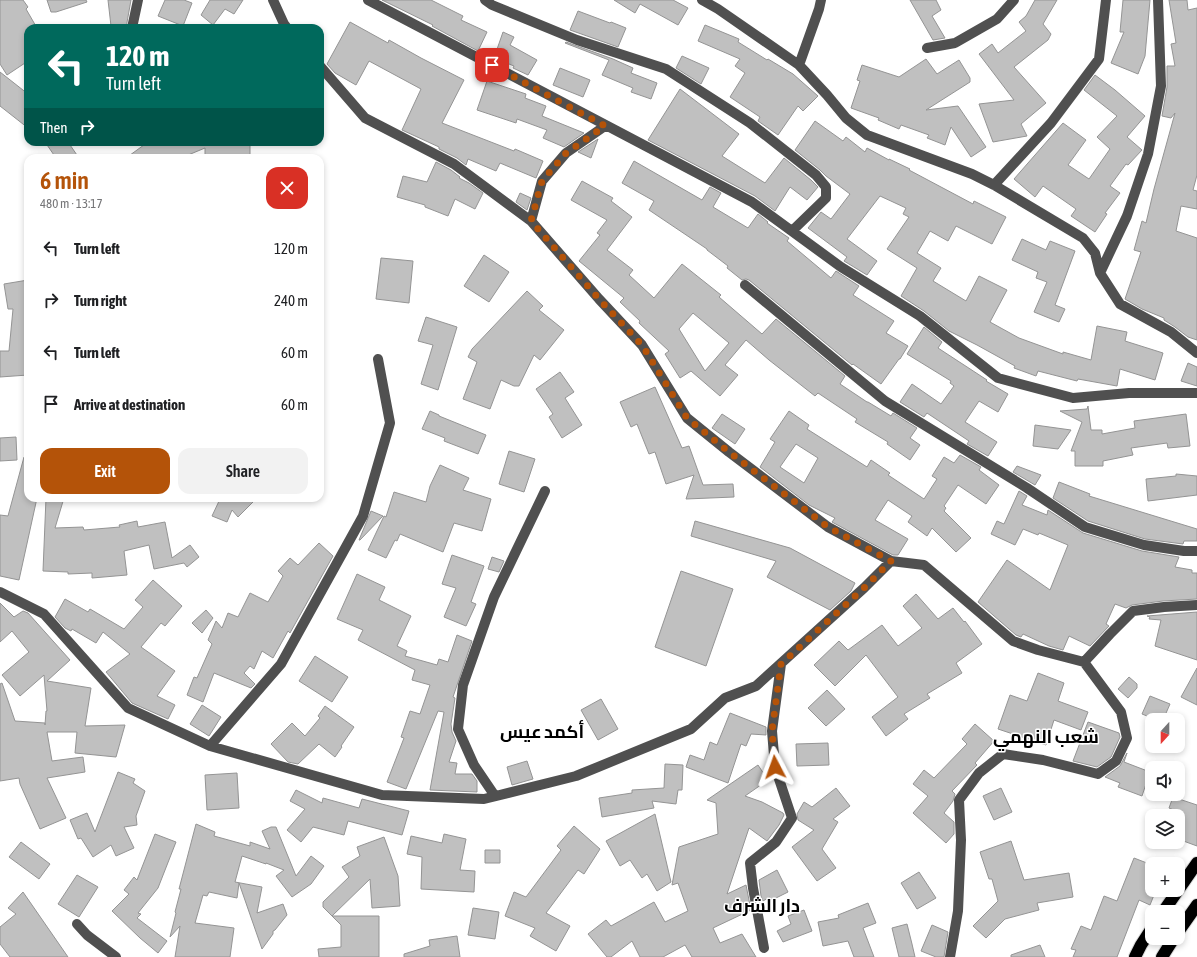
<!DOCTYPE html>
<html lang="en">
<head>
<meta charset="utf-8">
<style>
  body { margin:0; font-family:"Asap Condensed",Cairo,sans-serif; background:#f2f2f2; color:#202124; height:100vh; display:flex; flex-direction:column; font-size:15px; white-space:nowrap }
  * { box-sizing:border-box; margin:0 }
  p { font-size:13px; color:#757577 }
  .icon { flex:none; width:22px; height:22px; fill:none; stroke:currentColor; stroke-width:2; stroke-linecap:round; stroke-linejoin:round }
  .map { position:relative; flex:1; overflow:hidden }
  .side { position:absolute; left:24px; top:154px; width:300px; height:348px; display:flex; flex-direction:column; background:#fff; border-radius:12px; box-shadow:0 2px 6px #0003 }
  .side>* { flex:none }
  .guide { position:absolute; left:24px; top:24px; width:300px; height:122px; border-radius:12px; box-shadow:0 2px 6px #0003; background:#00695c; color:#fff; overflow:hidden }
  .needle { width:26px; rotate:201deg }
  .fabs { position:absolute; left:1145px; top:713px; display:grid; gap:8px }
  .fabs a { display:grid; place-items:center; width:40px; height:40px; border-radius:8px; background:#fff; box-shadow:0 2px 6px #0003; font-size:20px }
  .pin { position:absolute; display:grid; place-items:center; width:34px; height:34px; color:#fff; margin:-17px; border-radius:8px; box-shadow:0 2px 6px #0006 }
  .me { position:absolute; width:44px; margin:-22px; rotate:356deg; stroke-linejoin:round; filter:drop-shadow(0 0 3px #0008) }
  .turn { display:flex; align-items:center; gap:14px; height:84px; padding:0 16px; font-size:18px }
  .turn .icon { width:52px; height:52px; stroke-width:2.5 }
  .turn b { display:block; font-size:28px; line-height:34px }
  .then { display:flex; align-items:center; height:38px; padding:0 16px; background:#0003; gap:8px; font-size:15px }
  .round { display:grid; place-items:center; flex:none; width:42px; height:42px; border-radius:12px; background:#f2f2f2 }
  .summary { display:flex; align-items:center; justify-content:space-between; height:68px; padding:0 16px }
  h1 { font-size:24px; font-weight:600; line-height:30px; color:#b45309 }
  .cta { display:flex; gap:8px; margin-top:auto; padding:8px 16px }
  .cta a { flex:1; height:46px; border-radius:12px; background:#b45309; color:#fff; font-size:16px; font-weight:600; line-height:46px; text-align:center }
  .cta a+a { background:#f2f2f2; color:#202124 }
  ul { padding:0; list-style:none }
  li { display:flex; align-items:center; gap:12px; height:52px; padding:0 16px }
  li div { flex:1 }
  li b { display:block; font-size:15px }
  li em { font-style:normal }
  .map>svg:first-child { display:block }
  .building { fill:#c0c0c0; stroke:#949494; fill-rule:evenodd }
  .lines { fill:none; stroke-linecap:round; stroke-linejoin:round }
  .highway-casing { stroke:#dbdbdb; stroke-width:14 }
  .minor { stroke:#505050; stroke-width:10 }
  .highway { stroke:#000; stroke-width:12 }
  .route { stroke:#b45309; stroke-width:7; stroke-dasharray:0 12.6 }
  .labels { text-anchor:middle; stroke-width:3; stroke-linejoin:round; paint-order:stroke }
  .district-label { font-size:18px; font-weight:bold; fill:#000; stroke:#fff }
</style>
</head>
<body>
<div class="map">
<svg width="1197" height="957" viewBox="0 0 1197 957">
  <rect width="100%" height="100%" fill="#fff"/>
  <path class="building" d="M0,0H23L28,7L26,9L37,28H28V61L7,75L0,64Z
    M47,0H86L87,2L56,12H51Z
    M108,0H131L126,28L111,26Z
    M165,0H184L192,3L183,26L158,16Z
    M210,0H243L234,14L225,9L213,25L201,15Z
    M382,0H431L463,16L461,20L487,32L478,51L432,26L433,25Z
    M614,0H673L688,8L678,25L640,4L635,13Z
    M910,0H936L941,10L932,16L945,38L933,40Z
    M1035,0H1057L1043,24L1051,34L1048,40L1014,67L1046,103L1021,124L1027,136L993,142L979,104L1014,100L979,54L992,44L998,53L1026,31L1019,22L1026,16Z
    M1123,0H1150L1145,56L1138,74L1111,63L1124,32H1120Z
    M1169,0H1187L1188,10L1197,8V175L1193,190L1197,191V209L1181,206L1176,231L1197,238V340L1188,337L1175,327L1164,320V318L1142,309L1125,299L1141,252L1134,250L1142,221L1146,223L1154,189L1175,113L1171,118L1162,116L1167,87V66H1175L1171,44L1176,43Z
    M578,11L610,23L611,22L626,28L618,47L570,30Z
    M350,22L388,43L389,40L421,58L464,80L442,123L514,151L515,149L543,161L536,178L500,163L496,171L468,159L466,165L457,158L439,149V147L402,130L421,89L369,61L356,85L335,73L327,64Z
    M705,25L739,39L738,42L767,60L768,59L793,74L818,96L803,111L798,106L778,135L758,121L760,117L730,97L745,73L735,66L740,59L698,41Z
    M503,32L514,37L510,45L537,60L528,75L513,68L514,66L494,58Z
    M566,42L613,59L633,68L631,73L657,83L651,99L631,92L633,88L602,75L609,60L565,43Z
    M682,56L709,68L701,84L676,68Z
    M926,59L937,74L959,60L970,78V82L926,110L958,106L986,147L971,157L951,127L945,145L927,138L929,135L901,125L899,129L878,120L879,118L851,108L860,81L857,80L862,65L899,77Z
    M560,68L590,80L583,97L553,85Z
    M0,72L28,94V128L0,106Z
    M1095,75L1115,90L1145,116L1127,137L1142,150L1128,165L1126,164L1110,186L1120,193L1105,213L1107,214L1095,232L1071,216L1076,209L1043,186L1035,197L1014,179L1063,123L1086,140L1068,165L1089,179L1110,149L1097,137L1117,116L1084,90Z
    M487,81L526,94L525,98L546,106L542,116L584,133L564,147L543,138L547,130L517,119L516,123L477,110Z
    M680,89L739,134L722,156L765,183L784,158L811,180L818,187L807,200L790,187L775,211L755,196L648,140Z
    M815,121L843,141L846,137L865,152L867,148L889,160V159L910,169L909,170L973,204L974,201L1006,217L992,244L956,226L948,241L930,231L917,253L941,268L933,281L966,301L979,276L1007,290L990,322L1019,338L1063,354V352L1091,360L1097,326L1127,332L1125,341L1163,353L1155,380L1120,369L1117,386L1078,379L1077,381L1038,371L1036,376L1014,368L1015,366L977,345L949,331L924,311L901,296L917,268L887,249L909,217L903,214L906,208L880,196L847,239L877,261L867,275L844,261L847,257L808,228L821,212L831,219L850,194L826,176L820,170L795,150Z
    M598,139L591,158L578,152Z
    M45,142H68L79,158H56Z
    M148,142H250V158H205V148L181,158H126Z
    M634,161L702,200L710,187L721,193L713,207L748,228L758,214L768,222L767,223L789,238L787,241L831,278L836,271L859,286L853,295L894,321L886,333L908,346L900,359H899L881,384L853,364L852,365L749,280L746,279L742,280L727,268L728,266L707,250V249L649,210L654,201L622,183Z
    M436,162L451,170L460,177L459,178L469,183L483,193L475,209L455,199L448,216L425,207V205L397,197L403,176L427,182Z
    M582,181L613,198L611,201L632,217L607,250L633,270L629,275L654,298L682,264L721,295L719,297L762,334L776,319L845,376L840,384L867,402H868L891,416L893,413L917,428L910,438L920,445L910,460L887,444L888,442L855,422L857,419L818,393L815,396L769,360L746,340L725,365L738,375L720,396L691,371L680,378L665,354L669,351L639,323L640,321L620,302L624,298L579,261L600,235L597,233L607,220L571,200ZM693,313L729,343L705,371L679,329Z
    M520,193L531,198L527,210L516,202Z
    M1022,239L1046,250L1050,241L1075,251L1055,305L1065,309L1059,322L1034,312L1047,282L1036,278L1038,272L1012,260Z
    M484,255L509,272L489,302L464,286Z
    M381,258L413,261L409,303L376,299Z
    M28,280V375L0,377V351H9L13,309H8L4,284Z
    M527,291L543,306L539,310L564,330L540,360L534,355L519,386H514L501,380L490,409L463,399L477,362L468,357L472,349Z
    M426,317L457,327L438,390L421,384L433,345L418,341Z
    M924,327L942,342L938,348L987,380L986,381L1008,394L998,412L979,401L965,422L997,442L988,456L967,444L969,441L927,413L924,417L900,402L912,384L941,404L954,386L950,383L951,381L907,354Z
    M1188,363L1197,367V386L1181,381Z
    M560,372L574,392L565,398L582,425L562,438L549,417L553,414L536,389Z
    M655,387L682,448L689,446L703,485L733,484L734,497L686,499L694,475L666,484L655,452L649,454L637,424L631,427L620,402Z
    M1088,406L1091,430H1102V434L1135,428L1134,421L1186,414L1190,446L1168,448L1167,443L1131,448L1133,455L1103,461V466H1075V451H1071L1082,422L1060,411L1087,409Z
    M430,411L439,415V416L486,435L478,454L444,441L445,438L422,429Z
    M789,411L809,425L807,429L867,467L871,460L890,473L888,475L924,499L937,479L932,476L944,457L954,463L960,455L981,467L979,470L999,485L986,504L958,485L944,506L946,508L944,511L971,538L956,552L932,528L927,536L908,522L912,516L888,500L875,520L908,539L898,555H893L832,522L835,518L809,505L760,467L775,442L770,439ZM796,444L818,458L804,483L780,467Z
    M722,414L745,429L735,444L712,428Z
    M1035,425L1071,430L1058,449L1033,446Z
    M16,437L17,460L0,461V438Z
    M509,451L535,459L524,492L499,484Z
    M24,457L28,458V498H37L19,580L0,576V515L8,516Z
    M440,465L469,478L463,490L491,499L482,531L454,523L443,552L400,534L397,541L395,540L386,558L368,550L384,516L386,517L394,492L426,502L430,486Z
    M1017,466L1041,475L1035,485L1013,472Z
    M1176,474L1197,476V495L1148,501L1146,479L1176,476Z
    M1059,482L1090,494L1089,496L1197,529V541H1184L1183,544L1145,539L1088,521L1053,498Z
    M1019,491L1027,496L1022,505L1047,515L1048,510L1083,533L1142,551L1179,557L1175,567L1192,570V573H1197V599L1163,601L1132,605L1126,608L1115,604L1106,624L1109,626L1090,646L1069,636L1063,650L1049,646L1023,634L1021,637L1016,635L978,602L1007,560L1050,590L1068,545L1039,533L1038,535L1023,529L1015,545L991,534L997,521L1004,524Z
    M46,498H64L55,528L83,527L84,530L120,527L119,525L137,521L138,527L165,522L172,558L190,545L199,557L187,567L184,563L154,569L149,545L124,551L127,575L92,578V573L68,574V572L43,571Z
    M219,498H257L238,517L232,510L227,522L212,516L220,499Z
    M371,511L383,516L360,540H359Z
    M695,521L790,548L855,583L851,591L830,610L767,577L776,561L691,536Z
    M319,543L333,556L290,633L288,631L273,658L262,651L254,669L250,666L244,673L255,684L251,688L214,673L203,702L187,695L194,677L197,678L212,644L208,640L216,621L222,628L228,613L238,617L250,593L268,602L283,576L278,571L290,558L298,565Z
    M452,555L484,566L471,602L476,604L466,626L444,617L456,588L442,584Z
    M492,557L504,561L499,572L488,569Z
    M681,571L733,589L706,666L655,647Z
    M357,574L385,587L379,600L411,616L397,646L407,651L405,656L437,665L439,659L448,662L457,635L472,641L453,697L455,698L451,724L452,732L456,741L449,762L457,763L455,774H472L477,781V792L430,790L444,712L438,711L406,789L387,782L404,738L401,737L410,711L420,714L430,685L412,680L415,670L358,640L363,630L337,619Z
    M153,580L182,606L165,626L161,623L141,647L175,671L157,696L175,705L168,719L132,703L106,672L130,654L103,632L96,643L72,629L71,631L65,628L55,617L65,599L88,612L90,609L124,629L143,607L135,600Z
    M916,594L938,619L953,608L964,622L965,621L982,644L956,663L962,673L927,694L930,698L904,714L908,719L886,736L872,717L898,697L866,655L835,686L814,665L839,641L848,650L882,625L898,646L922,628L903,606Z
    M0,603L14,617L23,611L28,613L70,660L47,681L91,688L85,726L125,725L116,757L75,753L77,732H47L52,761L83,757L85,772L47,778L66,818L40,829L20,784L19,778L0,781V684L2,683L15,721L45,723V725L46,711H47L44,675L20,696L2,675L29,652L12,631L0,642Z
    M206,610L213,618L202,633L192,623Z
    M1197,612V660L1155,646L1161,620L1149,619L1150,617L1147,616Z
    M315,656L348,677L332,702L299,681Z
    M1197,668V705L1181,697Z
    M1038,673L1064,683L1058,701L1088,712L1081,730L1054,720L1046,745L998,729L1010,695L1027,701Z
    M1129,677L1137,684V688L1128,698L1118,689Z
    M827,690L845,709L826,726L808,708Z
    M1150,696L1170,704L1163,720H1157L1142,714Z
    M601,699L618,729L598,740L581,710Z
    M202,705L221,717L209,736L190,724Z
    M325,706L354,727L341,746L342,747L335,757L319,744L298,764L288,762L271,744L292,723L305,736L320,718L318,716Z
    M730,713L766,727V735L751,734L746,746L741,744L728,783L686,767L690,755L704,760L710,742L717,745Z
    M1088,722L1119,733L1120,737L1111,757L1097,767L1073,761Z
    M975,724L994,741L975,763L977,765L952,791L955,794L953,801L944,813L954,822V834L946,843L913,813L928,796L913,784L924,770L934,778L967,744L962,739Z
    M828,743L829,765L797,766L796,744Z
    M1127,753L1124,762L1150,772L1142,796L1118,787L1120,783L1105,777L1120,766Z
    M527,761L533,779L512,785L507,767Z
    M665,764L683,765L682,790H678L676,804L652,801L654,808L602,817L599,798L632,793V790L664,788Z
    M758,765L768,780L745,796L762,802L783,813L784,815L779,825L767,841L749,828L727,894L746,885L751,910L713,928L720,943L742,934L756,957H692L685,945L663,957H640L632,941L611,957H607L588,934L606,920L611,926L654,902L665,922L688,911L678,883L672,885L679,847L718,834L716,803L707,800Z
    M118,772L135,779L133,783L145,791L136,816L137,825L124,827L134,848L116,856L111,845L93,857L81,838L78,839L70,820L87,813L95,832Z
    M237,773L239,808L207,810L205,775Z
    M836,788L850,806L833,819L838,822L822,849L836,868L817,881L792,847L814,830L798,820L797,814L804,802L812,807Z
    M1001,788L1012,812L994,820L983,796Z
    M296,790L322,803L323,798L359,808L362,799L409,811L402,835L348,821L344,835L313,827L301,842L287,830L305,809L290,801Z
    M1173,797L1197,805V846L1178,839V812L1169,808Z
    M655,814L671,882L657,891L647,874L642,878L630,860L620,866L606,841Z
    M196,824L215,832L214,836L250,846V842L270,849L262,831L271,827H276L296,876L311,856L324,866L311,884L292,897L276,876L284,870L266,863V864L242,856L235,882L262,887L257,913L283,904L287,915L275,930L273,931V934L262,949L239,883L237,898L209,892L207,896L203,895L195,923L234,928L230,957H175L180,926L170,937L176,913L175,912L181,889H179Z
    M574,826L600,849L584,874L578,870L546,913L570,926L556,951L530,936L535,928L505,916L514,892L526,897L561,850L557,846Z
    M155,834L176,842L158,888L138,913L141,914L137,918L167,941L158,953L140,938L112,911L129,894L124,890L134,877L137,880Z
    M444,834L466,839L460,870L475,871L474,892L421,889L422,857L407,854L411,836L442,843Z
    M384,837L398,876L400,906L372,908L370,879L332,916L323,907V902L349,877L342,867L360,856L357,847Z
    M1011,841L1024,880L1069,873L1073,897L1037,903L1039,910L1005,919L986,938L973,926L998,901L992,879H989L980,852Z
    M21,842L50,864L39,879L9,857Z
    M485,850H500V863H485Z
    M1134,858L1152,865V890H1156L1150,905L1139,900L1117,957H1073L1076,950L1071,949L1081,926L1091,930L1104,896L1117,901Z
    M777,870L788,892L772,900L770,897L763,901L761,896L759,880Z
    M919,872L936,898L917,909L901,883Z
    M77,875L98,887L79,917L58,904Z
    M23,892L68,957H10L0,944V927L16,914L8,908Z
    M868,903L876,923L863,928L874,957H854L848,941L823,946L818,922L839,918L838,915Z
    M473,908L499,912L495,939L468,935Z
    M804,910L812,931L783,942L777,931L791,924L788,916Z
    M332,916H379V957H319L318,949L341,947V925Z
    M907,924L912,944L915,957H899L892,928Z
    M932,925L948,932L944,957H936L921,951Z
    M457,936L460,957H404V954L430,946L429,940Z
    M1040,945L1045,957H1011V955Z"/>
  <g class="lines">
    <defs>
      <path id="highway" d="M1163,912L1197,863
        M1178,932L1197,905
        M1135,957L1141,945L1152,928
        M1162,957L1174,938"/>
    </defs>
    <use href="#highway" class="highway-casing"/>
    <path class="minor" d="M273,0L284,24L287,28
      M368,0L752,202L841,267L920,316L998,378L1073,398L1129,393H1197
      M485,0L492,5L577,40L666,69L750,123L816,175L826,187V198L792,231
      M702,0L718,9L799,65L827,95L846,118L867,135L972,174L994,185L1083,238L1095,253L1100,273L1120,304L1171,332L1197,353
      M132,28L138,0
      M927,48L955,43L997,19L1014,0
      M799,65L819,9L821,0
      M320,66L365,118L454,164L531,221L599,299L642,345L687,418L729,452L828,527L891,561L924,565L1013,641L1038,650L1084,662L1121,712L1127,738L1116,761L1098,774L1043,760L1003,754L979,773L959,800L961,840L958,911L950,957
      M994,185L1051,123L1099,59L1106,0
      M531,221L542,181L566,153L605,126
      M1100,273L1127,216L1148,154L1161,86L1158,0
      M745,285L885,401L1027,488L1085,527L1144,545L1184,551H1197
      M0,592L44,614L128,708L210,746L382,795L484,799L576,776L691,729L725,698L756,686L864,588L891,561
      M1084,662L1110,634L1133,611L1164,607L1197,605
      M210,746L281,664L363,516L390,423L378,359
      M495,796L474,765L458,729L463,685L494,597L545,491
      M77,924L87,935L116,957
      M764,948L753,888L750,863L776,842L792,818L775,767L772,731L781,664"/>
    <use href="#highway" class="highway"/>
  </g>
  <g class="lines">
    <path class="route" d="M492,65L605,126L566,153L542,181L531,221L599,299L642,345L687,418L729,452L828,527L891,561L864,588L781,664L772,731L775,767"/>
  </g>
  <g class="labels">
    <g class="district-label">
      <text x="542" y="738">أكمد عيس</text>
      <text x="1046" y="743">شعب النهمي</text>
      <text x="762" y="912">دار الشرف</text>
    </g>
  </g>
</svg>
<div class="fabs">
<a><svg class="needle" viewBox="-14 -14 28 28"><path d="M0-13l5 13h-10z" fill="#e53935"/><path d="M0 13l5-13h-10z" fill="#757577"/></svg></a>
<a><svg class="icon" aria-label="sound" viewBox="0 0 24 24"><path d="M4 9h4l5-4v14l-5-4H4zM17 9q2 3 0 6"/></svg></a>
<a><svg class="icon" aria-label="layers" viewBox="0 0 24 24"><path d="M12 4l9 5-9 5-9-5zM3 14l9 5 9-5"/></svg></a>
<a>+</a>
<a>−</a>
</div>
<div class="pin" style="left:492px;top:65px;background:#d93025"><svg class="icon" aria-label="arrive" viewBox="0 0 24 24"><path d="M6 21V4h12l-3 4 3 4H6"/></svg></div>
<svg class="me" style="left:775px;top:767px" viewBox="-20 -20 40 40"><path d="M0-17L14 15 0 8-14 15z" fill="#b45309" stroke="#fff" stroke-width="4"/></svg>
<div class="guide">
<div class="turn"><svg class="icon" aria-label="left" viewBox="0 0 24 24"><path d="M17 20v-9H6M10 6l-5 5 5 5"/></svg><div><b>120 m</b>Turn left</div></div>
<div class="then">Then<svg class="icon" aria-label="right" viewBox="0 0 24 24"><path d="M7 20v-9h11M14 6l5 5-5 5"/></svg></div>
</div>
<section class="side">
<div class="summary"><div><h1>6 min</h1><p>480 m · 13:17</p></div><a class="round" style="background:#d93025;color:#fff"><svg class="icon" aria-label="close" viewBox="0 0 24 24"><path d="M6 6l12 12M18 6L6 18"/></svg></a></div>
<ul>
<li><svg class="icon" aria-label="left" viewBox="0 0 24 24"><path d="M17 20v-9H6M10 6l-5 5 5 5"/></svg><div><b>Turn left</b></div><em>120 m</em></li>
<li><svg class="icon" aria-label="right" viewBox="0 0 24 24"><path d="M7 20v-9h11M14 6l5 5-5 5"/></svg><div><b>Turn right</b></div><em>240 m</em></li>
<li><svg class="icon" aria-label="left" viewBox="0 0 24 24"><path d="M17 20v-9H6M10 6l-5 5 5 5"/></svg><div><b>Turn left</b></div><em>60 m</em></li>
<li><svg class="icon" aria-label="arrive" viewBox="0 0 24 24"><path d="M6 21V4h12l-3 4 3 4H6"/></svg><div><b>Arrive at destination</b></div><em>60 m</em></li>
</ul>
<div class="cta"><a>Exit</a><a>Share</a></div>
</section>
</div>
</body>
</html>
